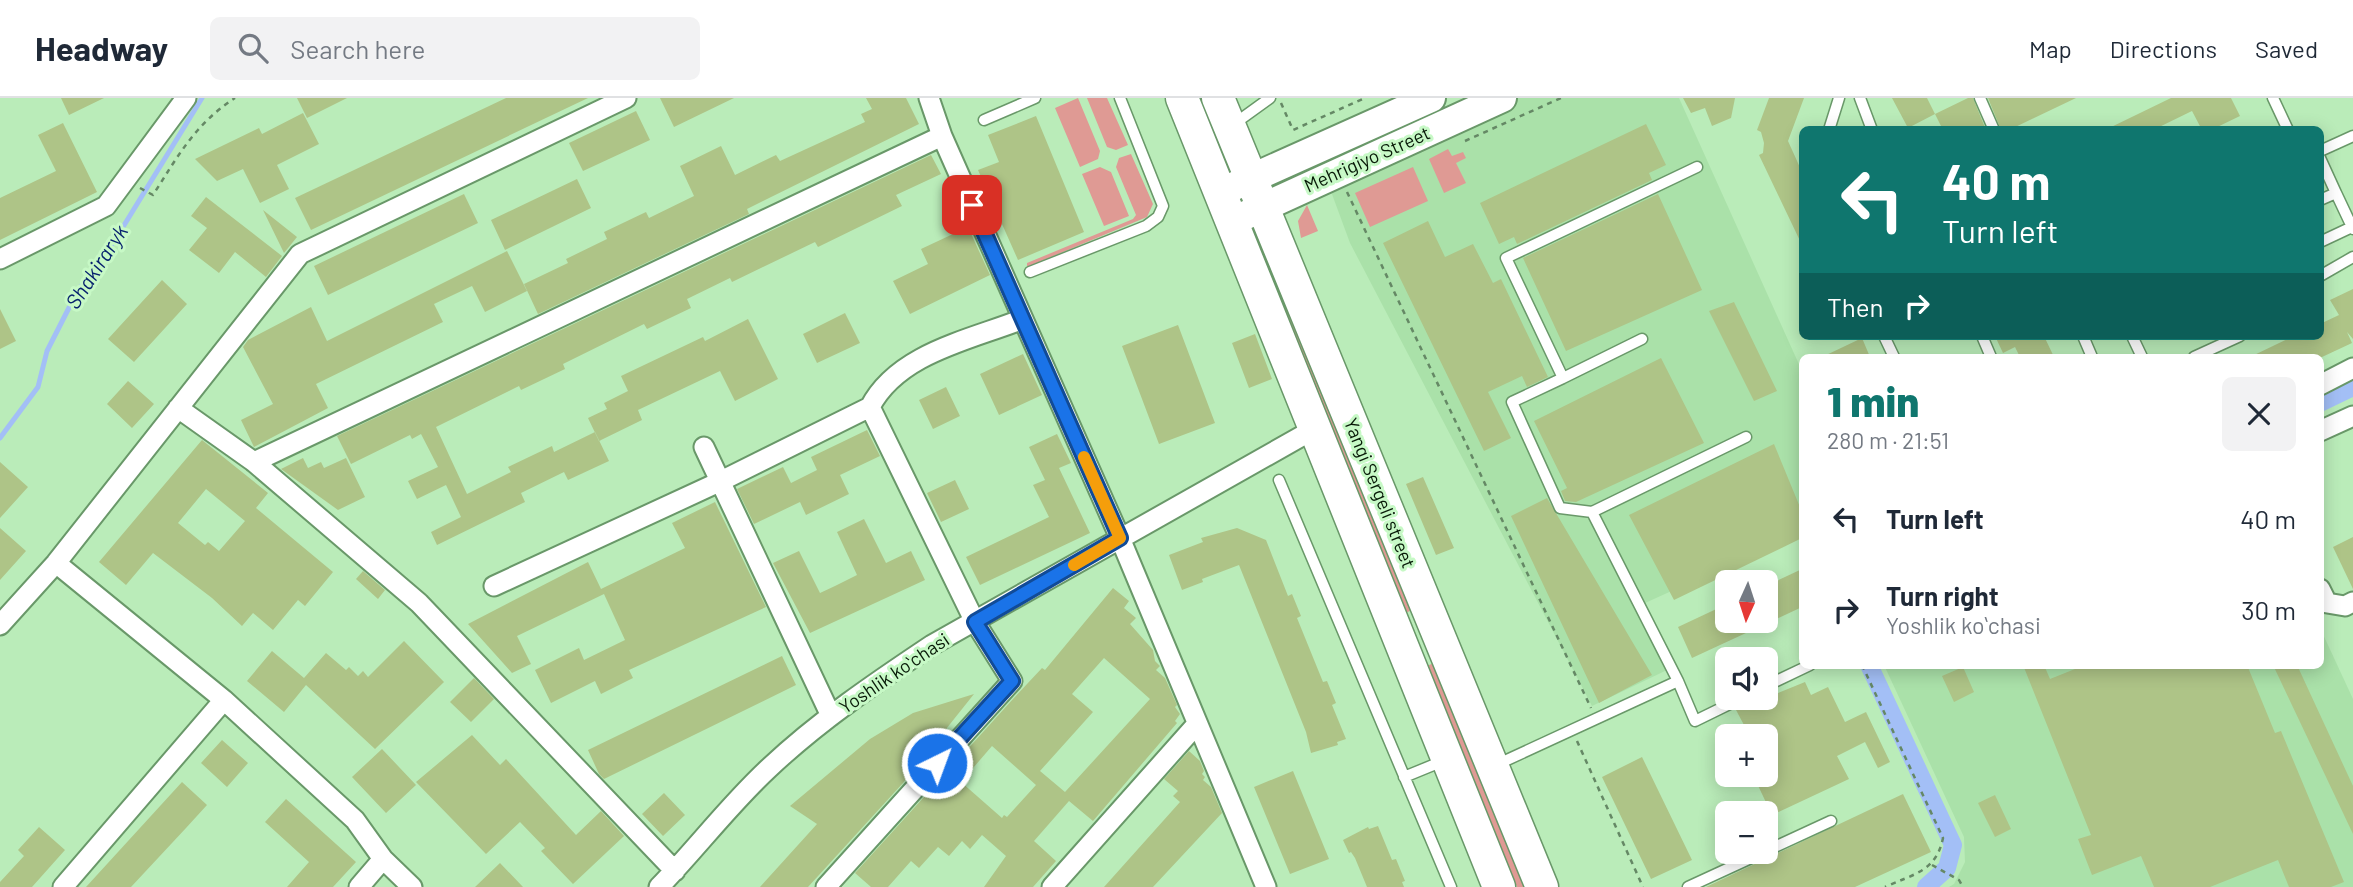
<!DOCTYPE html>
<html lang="en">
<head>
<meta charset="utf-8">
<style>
  body { margin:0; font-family:Barlow,sans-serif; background:#f2f2f3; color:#1f2937; height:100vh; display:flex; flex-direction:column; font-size:26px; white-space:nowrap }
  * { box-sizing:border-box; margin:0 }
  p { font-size:23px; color:#747a83 }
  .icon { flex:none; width:38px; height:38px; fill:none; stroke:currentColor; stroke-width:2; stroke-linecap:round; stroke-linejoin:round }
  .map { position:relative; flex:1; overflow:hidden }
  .sheet { position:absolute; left:1799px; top:256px; width:525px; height:315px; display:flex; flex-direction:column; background:#fff; border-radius:10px; box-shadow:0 4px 18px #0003 }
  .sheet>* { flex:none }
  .banner { position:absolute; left:1799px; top:28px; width:525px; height:214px; border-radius:10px; box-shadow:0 4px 18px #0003; background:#0f766e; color:#fff; overflow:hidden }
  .needle { width:46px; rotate:183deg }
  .fabs { position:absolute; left:1715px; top:472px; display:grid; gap:14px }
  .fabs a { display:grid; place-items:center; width:63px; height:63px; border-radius:10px; background:#fff; box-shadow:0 4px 18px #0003; font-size:35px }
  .pin { position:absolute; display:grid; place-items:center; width:60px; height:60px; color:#fff; margin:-30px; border-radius:14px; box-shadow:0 4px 10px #0006 }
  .me { position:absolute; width:77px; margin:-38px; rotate:42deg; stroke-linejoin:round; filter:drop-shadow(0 0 5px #0008) }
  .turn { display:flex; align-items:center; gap:24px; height:147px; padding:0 28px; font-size:32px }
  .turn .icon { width:91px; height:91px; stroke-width:2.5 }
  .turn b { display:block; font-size:49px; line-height:60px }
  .then { display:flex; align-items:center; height:66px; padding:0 28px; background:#0003; gap:14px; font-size:26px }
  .round { display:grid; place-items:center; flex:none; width:74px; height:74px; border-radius:10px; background:#f2f2f3 }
  .overview { display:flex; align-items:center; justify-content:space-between; height:119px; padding:0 28px }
  h1 { font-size:42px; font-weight:800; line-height:52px; color:#0f766e }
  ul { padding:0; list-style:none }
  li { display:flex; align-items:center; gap:21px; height:91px; padding:0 28px }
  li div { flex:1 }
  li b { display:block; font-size:26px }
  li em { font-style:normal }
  header { display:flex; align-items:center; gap:42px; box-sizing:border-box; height:98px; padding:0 35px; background:#fff; border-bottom:2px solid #e0e1e3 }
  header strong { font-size:33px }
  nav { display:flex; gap:38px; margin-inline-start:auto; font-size:24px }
  .search { width:490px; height:63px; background:#f2f2f3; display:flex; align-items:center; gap:18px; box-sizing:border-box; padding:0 24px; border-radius:10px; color:#747a83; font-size:26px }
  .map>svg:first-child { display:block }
  .built { fill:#aae1a9 }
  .green { fill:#df9a94 }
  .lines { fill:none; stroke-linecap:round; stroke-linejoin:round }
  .stream { stroke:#a3bff6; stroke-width:5 }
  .canal { stroke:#a3bff6; stroke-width:18 }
  .building { fill:#aec487; fill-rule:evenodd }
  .service-casing { stroke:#699869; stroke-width:13 }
  .minor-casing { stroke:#699869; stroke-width:23 }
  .secondary-casing { stroke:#699869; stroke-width:32 }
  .primary-casing { stroke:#699869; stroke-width:35 }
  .path { stroke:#658865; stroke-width:2.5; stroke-dasharray:5 5; stroke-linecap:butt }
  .service { stroke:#fff; stroke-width:10 }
  .minor { stroke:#fff; stroke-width:19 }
  .secondary { stroke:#fff; stroke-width:28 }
  .primary { stroke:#fff; stroke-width:32 }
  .route-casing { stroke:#114b97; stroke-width:18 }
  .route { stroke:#1a73e8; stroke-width:12 }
  .slow { stroke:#f59e0b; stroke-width:12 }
  .labels { text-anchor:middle; stroke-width:6; stroke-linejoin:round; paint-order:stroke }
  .street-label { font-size:19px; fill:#081a08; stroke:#c7f9c6 }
  .water-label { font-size:21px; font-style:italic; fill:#07226e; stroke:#c7f9c6 }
</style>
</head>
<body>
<header>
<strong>Headway</strong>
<div class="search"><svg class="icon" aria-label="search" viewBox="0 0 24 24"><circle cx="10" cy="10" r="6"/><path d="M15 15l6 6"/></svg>Search here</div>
<nav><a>Map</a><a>Directions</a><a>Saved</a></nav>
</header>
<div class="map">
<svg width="2353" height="789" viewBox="0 0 2353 789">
  <rect width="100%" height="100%" fill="#baecb9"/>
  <path class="built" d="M1497,0H1679L1802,273V434L1634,510L1667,572L1592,608L1350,145L1329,88Z
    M2321,532L2353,601V789H1949L1954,786L1965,764L1964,739L1884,567H2320Z"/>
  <path class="green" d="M1078,0L1100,53L1098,61L1080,69L1055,10Z
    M1087,0H1107L1128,47L1116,52L1107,49Z
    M1448,51L1452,58L1463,54L1466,60L1456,65L1466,85L1444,95L1429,61Z
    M1131,56L1153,106L1147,119L1027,169V165L1133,121L1136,117L1116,69L1119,60Z
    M1100,69L1111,74L1129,118L1104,128L1082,76Z
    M1413,69L1428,103L1370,129L1355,95Z
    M1307,107L1318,133L1301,140L1298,123Z
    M1267,150L1415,511L1405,515L1256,154Z
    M1436,564L1528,789H1517L1427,568Z"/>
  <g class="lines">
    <path class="stream" d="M0,340L38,289L47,253L77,194L115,142L202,0"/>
    <path class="canal" d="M2320,305L2353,289
      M1869,567L1953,747L1947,770L1926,789"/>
  </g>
  <path class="building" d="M61,0H104L69,17Z
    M297,0H347L307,20Z
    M506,0H588L311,132L295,100Z
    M660,0H734L674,29Z
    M866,0H906L919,26L747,111L749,116L538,216L524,186L568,165L566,161L607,141L604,134L646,114L649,120L694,98L680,68L721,48L735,77L776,57L780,63L865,24L861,16L872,11Z
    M1683,0H1735L1731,20L1712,28L1705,10L1691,15Z
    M1769,0H1804L1788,43L1802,74V147L1759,57L1763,55L1764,45L1761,34L1757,32Z
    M1892,0H1927L1935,16L1908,30Z
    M1968,0H1973L1986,32H1943L1935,16Z
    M1988,0H2076L2009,32H2001Z
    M2171,0H2231L2240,18L2211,32H2202L2192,13L2153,32H2105Z
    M636,13L650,42L583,73L569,45Z
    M303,15L319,46L277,67L289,91L260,105L243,71L217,83L195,61L259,30L262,36Z
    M1036,18L1084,134L1018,162L978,72L999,64L988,37Z
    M63,25L97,94L0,142V100L56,73L38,37Z
    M1646,26L1666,67L1649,75L1652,82L1517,146L1514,139L1499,146L1480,105Z
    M931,57L941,76L896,97L902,108L818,149L815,144L732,184L730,180L687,201L691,210L647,231L644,226L563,266L565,271L521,292L519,288L436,329L467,396L511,374L508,369L552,348L554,354L595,334L609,363L568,382L564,374L521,395L525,404L437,447L431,434L461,419L446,387L417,401L408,383L438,369L421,336L412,341L410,337L351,366L337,338Z
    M577,81L591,110L505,152L491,122Z
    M464,96L478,125L328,197L314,168Z
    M1658,96L1702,192L1566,253L1523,160Z
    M206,99L282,158L266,179L235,154L219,175L189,152L207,130L191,118Z
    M263,112L297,139L284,155Z
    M1428,123L1445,159L1473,146L1493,185L1501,181L1548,279L1527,289L1522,278L1488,294L1511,340L1484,353L1383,145Z
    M968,129L990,177L910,216L893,183L928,166L921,151Z
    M507,153L527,193L485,214L472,188L434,206L443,224L316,286L328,310L254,349L241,322L273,306L243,249L248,242L311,209L327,243Z
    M162,182L187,206L134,264L108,241Z
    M2353,191V241L2347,234L2352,245L2322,259H2250L2294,238H2320V226L2339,217L2330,202Z
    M1734,204L1777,293L1754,303L1709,213Z
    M0,211L16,243L0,251Z
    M845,215L860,245L817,265L803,236Z
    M748,221L778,281L735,303L720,273L638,312L642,322L599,343L588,320L607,311L604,305L628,293L621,278L703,239L705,243Z
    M1178,227L1215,325L1159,346L1122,248Z
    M1255,236L1272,281L1249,290L1232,245Z
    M1995,238H2044L2054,259H2020L2015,249L2003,255Z
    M1862,240L1870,259H1822Z
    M1023,256L1042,297L999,317L980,276Z
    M1661,260L1704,345L1576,404L1565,403L1561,393L1567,390L1534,323Z
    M128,283L154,306L132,330L107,306Z
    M946,289L960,318L933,331L919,302Z
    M867,332L880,358L840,377L849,396L806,417L800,404L754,426L737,391L783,369L791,385L817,372L811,359Z
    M1057,336L1071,365L1059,370L1090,435L980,487L966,459L1049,419L1033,387L1045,382L1029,349Z
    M202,342L268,395L256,410L333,474L305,508L298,502L273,532L253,515L242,528L212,500L153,455L126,487L99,464ZM206,391L245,423L219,453L208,444L205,447L178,425Z
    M1774,346L1802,414V440L1674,502L1629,417Z
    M303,360L308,370L321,364L324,370L346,360L365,399L338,412L281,371Z
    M0,364L28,389L0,420Z
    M1423,379L1454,450L1436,457L1406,386Z
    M955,382L969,411L941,424L927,395Z
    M1547,400L1652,577L1599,605L1511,418Z
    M715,404L766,509L629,572L633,580L601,596L595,583L551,605L535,572L579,550L584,562L625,542L604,496L517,538L531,566L512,575L468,526L588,464L601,491L685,450L672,425Z
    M864,421L886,465L911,453L925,482L810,535L773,465L799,453L820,495L835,488L857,477L837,434Z
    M0,430L26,453L0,482Z
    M1237,430L1266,442L1288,498L1292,496L1301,518L1297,520L1323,584L1327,583L1336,605L1332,607L1346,641L1337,644L1338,647L1311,655L1306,634L1239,467L1202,481L1203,484L1182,492L1169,457L1203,444L1201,440Z
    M2353,439V491L2333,449Z
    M1802,471V509L1692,560L1678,529L1727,506V523H1766V488Z
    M363,473L385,492L378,501L356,481Z
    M1113,490L1129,503L1124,510L1136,520L1130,526L1153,552L1155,563L1160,568L1156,572L1165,580L1177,607L1175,609L1180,616L1175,623L1177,625L1093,723L1069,703L1034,743L1056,763L1033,789H984L1006,758L982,737L970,751L962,743L949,758L938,749L919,770L911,763L888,789H871L855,775L1013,601L1042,570L1045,572ZM1104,560L1150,601L1065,694L1040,673L1093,614L1072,596ZM992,648L1036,687L1007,719L1004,717L1002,720L961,684Z
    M404,543L444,584L375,651L306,587L284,614L247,583L272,553L304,580L326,555L346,572L349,569L358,578L363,573L368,579Z
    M782,558L796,587L604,681L599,676L588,652Z
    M2023,567H2044L2050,581L2085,567H2247L2275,635L2281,633L2344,784L2331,789H2289L2278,762L2210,789H2154L2141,758L2092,777L2078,741L2091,737Z
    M2273,567H2297L2353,688V736Z
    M1963,569L1974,594L1954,604L1942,578Z
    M474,580L494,601L471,624L450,604Z
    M1805,584L1811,597L1828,589L1845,624L1866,614L1890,664L1878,670L1865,644L1837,658L1849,681L1772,717L1753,677H1766V639H1720L1744,627L1736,612Z
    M974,596L903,685L808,789H760L817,726L790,708L870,641L913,615Z
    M472,637L500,667L506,661L576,737L601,713L624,738L573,786L541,753L545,750L520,724L486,756L416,684Z
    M222,642L248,665L227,689L201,665Z
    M382,651L416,687L386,715L352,679Z
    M1189,653L1200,663L1204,673L1202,676L1205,679L1203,682L1211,689L1222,715L1153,789H1104L1180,704L1173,698L1178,693L1164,681Z
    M1642,659L1692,762L1651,781L1602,679Z
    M1293,673L1329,761L1290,776L1254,689Z
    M182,684L207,707L186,730L131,789H86Z
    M664,695L685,717L663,738L642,716Z
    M1903,696L1931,754L1855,789H1706Z
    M1995,697L2011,731L1995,739L1978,705Z
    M286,701L356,764L333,789H287L309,764L265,724Z
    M1378,728L1392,762L1396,761L1405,783L1402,784L1404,789H1367L1355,760L1351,754L1349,755L1343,742L1368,729L1369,731Z
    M39,729L65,752L32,789H0V784L24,758L18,752Z
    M500,765L523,789H475Z"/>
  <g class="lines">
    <defs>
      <path id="service" d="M1860,0L1872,32
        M1980,0L1994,32
        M2273,0L2288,32
        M984,22L1035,0
        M1234,26L1270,0
        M1829,32L1839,0
        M2320,53L2353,38
        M2320,60L2336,95L2320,102
        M1697,69L1506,160L1563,280L1512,304L1560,410L1592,414L1746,339
        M2336,95L2353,131
        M2320,144L2352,129
        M1030,174L1146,128L1158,119L1163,108L1120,0
        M2320,178L2353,159
        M1884,238L1894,259
        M1982,238L1991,259
        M2083,238L2092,259
        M2132,238L2142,259
        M2194,259L2240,238
        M1563,280L1642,241
        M1279,382L1451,789
        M1592,414L1678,583L1695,623L1742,600
        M1766,588L1810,567
        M1496,667L1678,583
        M1404,679L1443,663
        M1766,753L1831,723
        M1688,789L1764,754"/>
      <path id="minor" d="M929,0L942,38L1120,440L1266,789
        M0,161L106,108L186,0
        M2320,287L2353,270
        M178,310L254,364L419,505L675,773
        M2320,333L2353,318
        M704,349L831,618
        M254,364L942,38
        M56,465L224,602L355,722L383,761L412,789
        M494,488L719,384L870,309C898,255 970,242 1023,221
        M2320,491L2327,505L2345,508L2353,504
        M0,527L56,465L300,156L626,0
        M63,789L224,602
        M359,789L383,761
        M659,789C697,750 729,707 769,670C819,623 875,585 932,547L1316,330
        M826,789L1012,583L975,524L870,309
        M1052,789L1197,626"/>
      <path id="secondary" d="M1230,90L1431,0
        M1233,123L1502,0"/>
      <path id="primary" d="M1182,0L1499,789
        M1218,0L1542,789"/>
    </defs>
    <use href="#service" class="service-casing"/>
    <use href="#minor" class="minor-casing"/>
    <use href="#secondary" class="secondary-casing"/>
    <use href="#primary" class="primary-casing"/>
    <path class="path" d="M1281,5L1293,32L1365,0
      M1465,43L1561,0
      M140,90L153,97C178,58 195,26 235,0
      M1347,94L1591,610
      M1862,567L1943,740C1936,774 1913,776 1885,789
      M1577,643L1643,789
      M1932,767L1959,782L1963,789"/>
    <use href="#service" class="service"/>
    <use href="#minor" class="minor"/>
    <use href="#secondary" class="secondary"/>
    <use href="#primary" class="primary"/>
  </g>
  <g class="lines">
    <defs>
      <path id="route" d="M937,665L1012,583L975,524L1120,440L972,107"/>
    </defs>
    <use href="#route" class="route-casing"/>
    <use href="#route" class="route"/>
    <path class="slow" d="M1074,467L1120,440L1084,359"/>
  </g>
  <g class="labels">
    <g class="street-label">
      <text transform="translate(1367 61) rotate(-24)" y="7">Mehrigiyo Street</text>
      <text transform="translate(1380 395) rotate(68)" y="7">Yangi Sergeli street</text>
      <text transform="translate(894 575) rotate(-34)" y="7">Yoshlik koʻchasi</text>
    </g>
    <g class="water-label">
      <text transform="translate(97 169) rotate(-57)" y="7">Shakiraryk</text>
    </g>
  </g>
</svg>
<div class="fabs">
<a><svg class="needle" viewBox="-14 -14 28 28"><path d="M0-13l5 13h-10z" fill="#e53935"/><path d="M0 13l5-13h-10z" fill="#747a83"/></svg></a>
<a><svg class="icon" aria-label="sound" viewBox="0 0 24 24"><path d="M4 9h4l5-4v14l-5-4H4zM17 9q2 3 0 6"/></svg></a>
<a>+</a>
<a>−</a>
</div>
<div class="pin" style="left:972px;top:107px;background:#d93025"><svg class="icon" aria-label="arrive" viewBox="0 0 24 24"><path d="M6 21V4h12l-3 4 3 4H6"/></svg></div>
<svg class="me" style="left:937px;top:665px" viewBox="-20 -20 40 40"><circle r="17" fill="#1a73e8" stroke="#fff" stroke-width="3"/><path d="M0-11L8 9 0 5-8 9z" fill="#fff"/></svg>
<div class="banner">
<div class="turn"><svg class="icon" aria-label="left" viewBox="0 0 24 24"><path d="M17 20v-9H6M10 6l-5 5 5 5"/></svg><div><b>40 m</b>Turn left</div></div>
<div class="then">Then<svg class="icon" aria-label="right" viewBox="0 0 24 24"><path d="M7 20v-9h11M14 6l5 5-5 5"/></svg></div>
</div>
<section class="sheet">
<div class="overview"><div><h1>1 min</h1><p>280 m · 21:51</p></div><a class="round"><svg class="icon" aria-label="close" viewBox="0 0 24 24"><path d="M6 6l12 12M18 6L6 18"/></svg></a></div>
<ul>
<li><svg class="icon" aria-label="left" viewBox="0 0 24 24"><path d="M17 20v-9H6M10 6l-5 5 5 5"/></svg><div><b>Turn left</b></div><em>40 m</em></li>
<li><svg class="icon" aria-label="right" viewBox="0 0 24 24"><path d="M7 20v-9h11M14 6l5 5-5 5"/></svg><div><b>Turn right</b><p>Yoshlik koʻchasi</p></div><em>30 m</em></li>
</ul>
</section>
</div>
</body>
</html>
